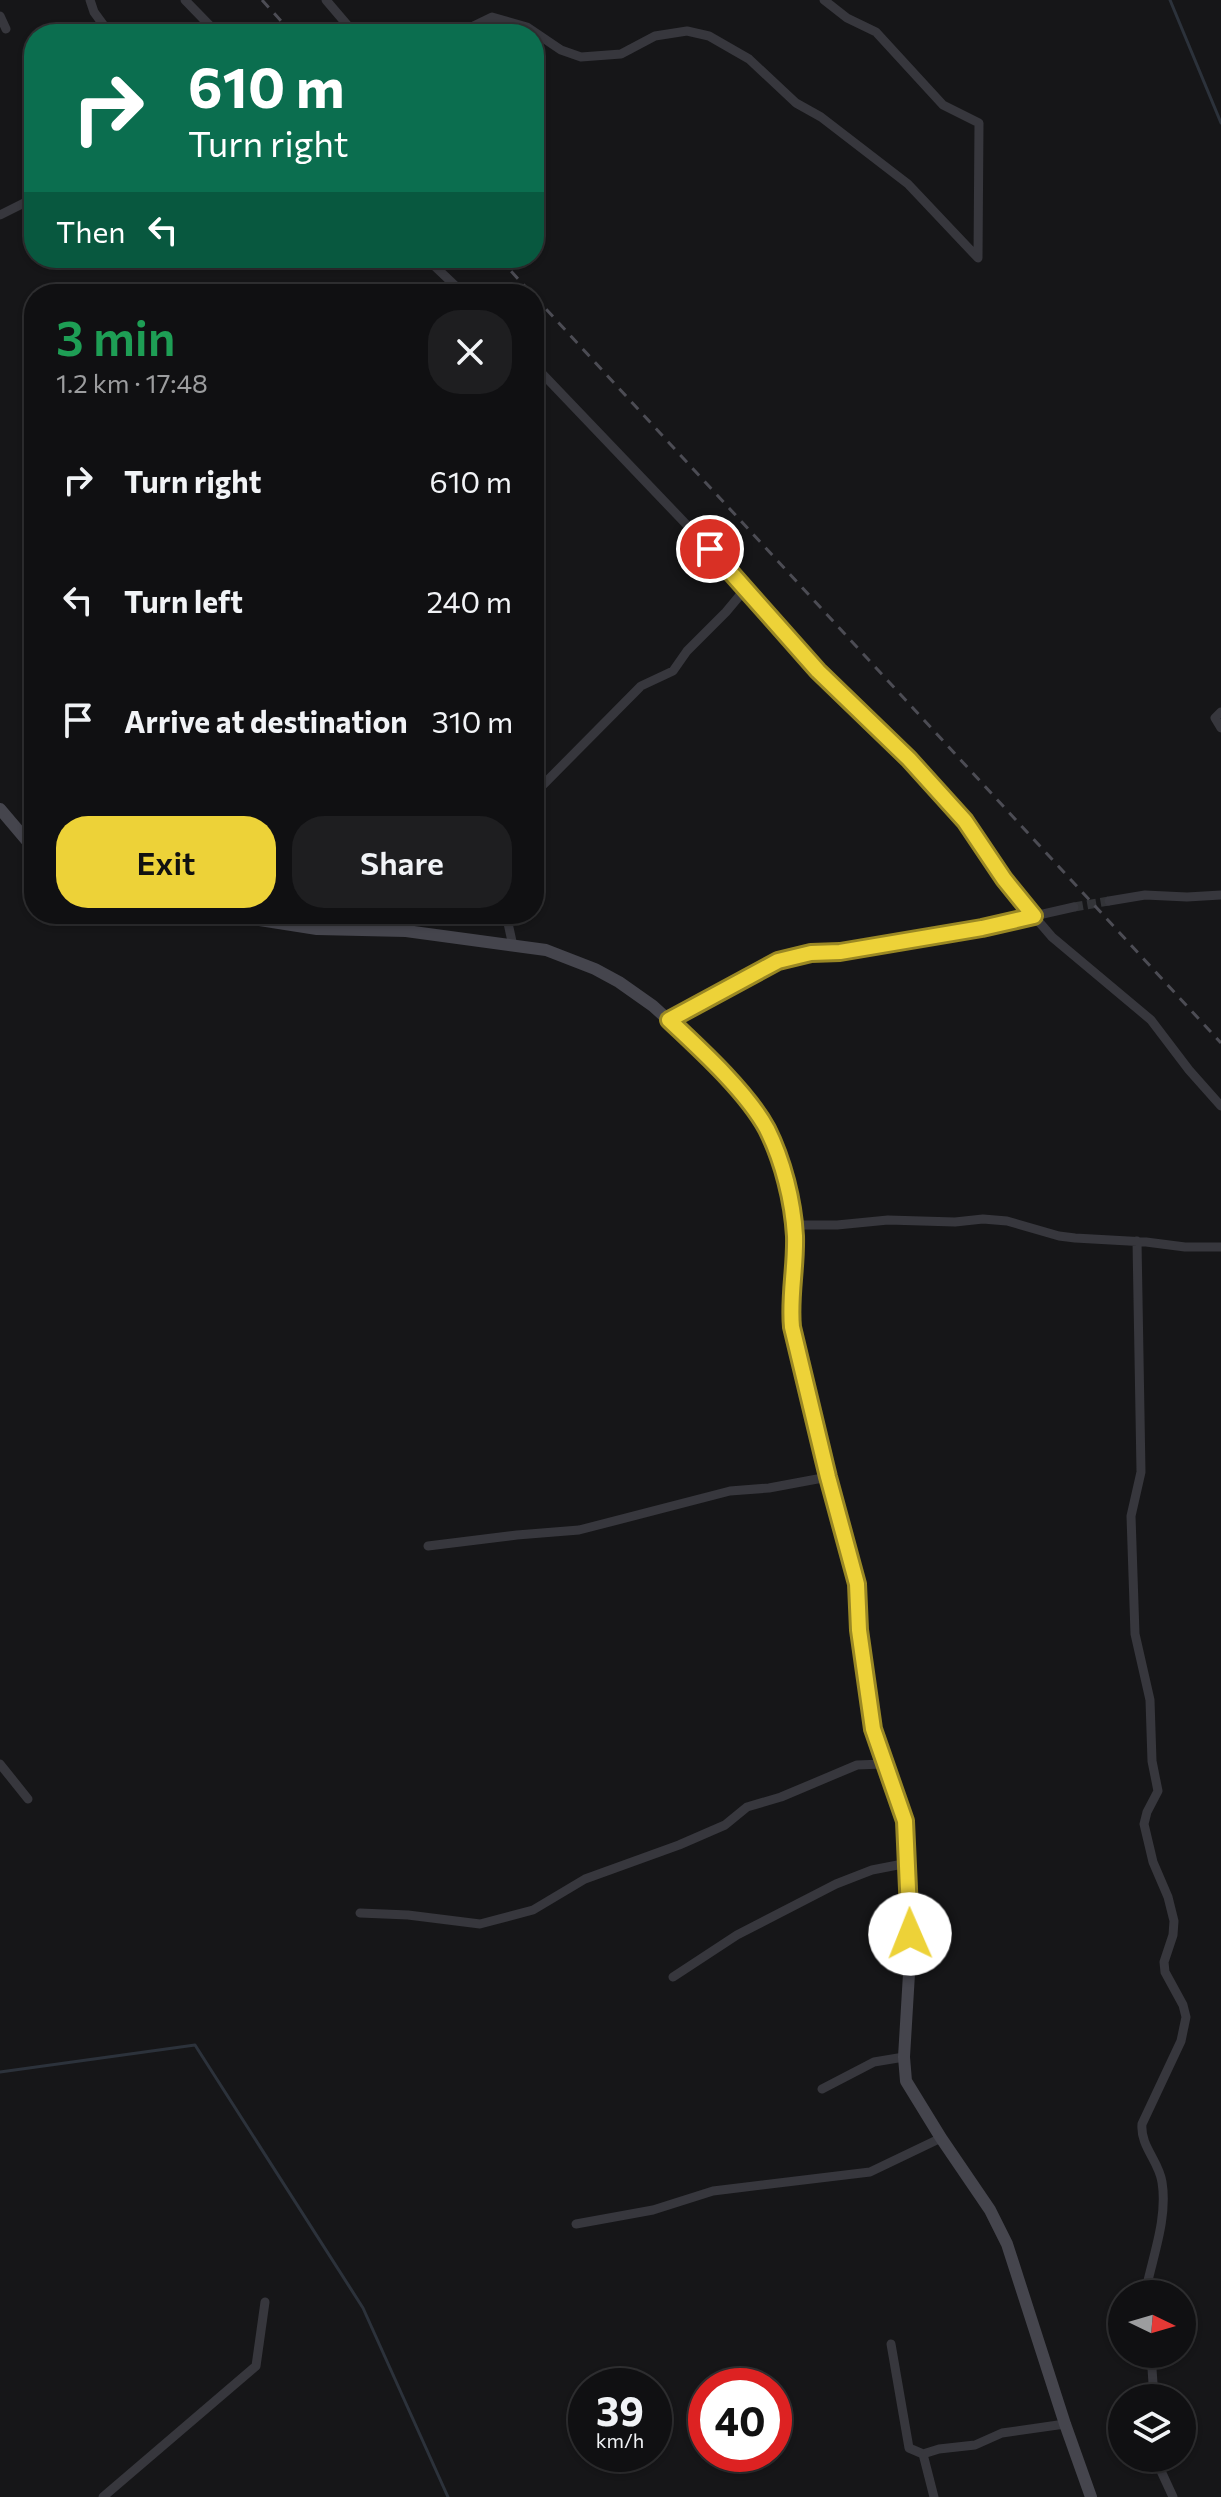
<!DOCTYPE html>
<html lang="en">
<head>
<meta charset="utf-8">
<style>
  body { margin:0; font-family:Commissioner,sans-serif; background:#1e1e20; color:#f1f3f6; height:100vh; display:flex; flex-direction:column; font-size:30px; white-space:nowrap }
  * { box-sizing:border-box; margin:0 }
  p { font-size:26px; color:#9c9d9f }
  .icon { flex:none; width:44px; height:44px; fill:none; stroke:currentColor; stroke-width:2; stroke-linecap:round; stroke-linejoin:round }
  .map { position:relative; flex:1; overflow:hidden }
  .panel { position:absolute; left:24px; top:284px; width:520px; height:640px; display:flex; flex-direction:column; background:#101012; border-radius:32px; box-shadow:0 2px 6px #0004,0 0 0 2px #303032 }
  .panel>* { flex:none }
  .top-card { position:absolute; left:24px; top:24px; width:520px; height:244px; border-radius:32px; box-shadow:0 2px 6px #0004,0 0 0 2px #303032; background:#0b6e4f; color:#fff; overflow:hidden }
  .needle { width:52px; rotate:95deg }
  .tools { position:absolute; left:1108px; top:2280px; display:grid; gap:16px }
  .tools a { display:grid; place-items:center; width:88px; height:88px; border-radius:50%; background:#101012; box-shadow:0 2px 6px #0004,0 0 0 2px #303032; font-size:40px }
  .speed { position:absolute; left:568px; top:2368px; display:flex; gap:16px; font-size:40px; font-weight:700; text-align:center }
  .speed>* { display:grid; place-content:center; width:104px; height:104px; border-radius:50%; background:#101012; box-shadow:0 2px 6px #0004,0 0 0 2px #303032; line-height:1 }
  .speed small { font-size:20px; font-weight:400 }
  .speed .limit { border:12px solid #d22; background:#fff; color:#111 }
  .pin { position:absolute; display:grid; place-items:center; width:68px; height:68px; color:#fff; margin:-34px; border:4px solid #fff; border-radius:50%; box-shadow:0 2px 8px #0007 }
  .me { position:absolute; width:88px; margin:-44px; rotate:359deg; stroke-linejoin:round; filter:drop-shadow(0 0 6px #0008) }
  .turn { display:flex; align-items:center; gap:28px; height:168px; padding:0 32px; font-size:36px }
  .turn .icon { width:104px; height:104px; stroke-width:2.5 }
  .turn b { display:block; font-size:56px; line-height:68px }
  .then { display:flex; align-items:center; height:76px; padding:0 32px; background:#0003; gap:16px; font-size:30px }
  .round { display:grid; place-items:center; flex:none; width:84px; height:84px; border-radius:32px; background:#1e1e20 }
  .summary { display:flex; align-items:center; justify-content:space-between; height:136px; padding:0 32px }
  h1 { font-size:48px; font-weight:600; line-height:60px; color:#1e9e55 }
  .cta { display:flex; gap:16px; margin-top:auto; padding:16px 32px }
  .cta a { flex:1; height:92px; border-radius:32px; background:#edd238; color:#111; font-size:32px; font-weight:600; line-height:92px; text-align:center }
  .cta a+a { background:#1e1e20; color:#f1f3f6 }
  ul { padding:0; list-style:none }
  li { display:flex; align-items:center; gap:24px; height:120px; padding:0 32px }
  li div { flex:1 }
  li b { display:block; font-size:30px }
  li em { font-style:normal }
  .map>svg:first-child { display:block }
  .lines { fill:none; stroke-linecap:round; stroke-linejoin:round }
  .stream { stroke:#2c323b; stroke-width:3 }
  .street-tunnel { stroke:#333438; stroke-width:9; stroke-dasharray:9 4.5; stroke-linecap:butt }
  .street { stroke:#37373d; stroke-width:9 }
  .secondary { stroke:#45454d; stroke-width:12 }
  .rail { stroke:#4c4c54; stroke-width:3; stroke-dasharray:10 8; stroke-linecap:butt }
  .route-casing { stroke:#9a8824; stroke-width:20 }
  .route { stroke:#edd238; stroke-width:14 }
</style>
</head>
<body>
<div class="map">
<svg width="1221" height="2497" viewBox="0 0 1221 2497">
  <rect width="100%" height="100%" fill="#161618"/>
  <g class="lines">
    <path class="stream" d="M1170,0L1221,123
      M0,2072L195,2045L363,2308L448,2497"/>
    <path class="street-tunnel" d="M1074,907L1109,901"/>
    <path class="street" d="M90,0L94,12L110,34
      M185,0L218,34
      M326,0L355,34
      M0,16L6,29
      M457,34L492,17L527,27L561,50L581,57L621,54L655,36L687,31L709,36L749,59L796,103L821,117L908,184L978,258L979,123L943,105L876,32L847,18L824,0
      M0,215L34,198
      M426,258L464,294
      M534,365L727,567L818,671L909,759L965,821L1004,879L1034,916L1052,937L1151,1020L1189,1070L1221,1106
      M1221,712L1215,718L1221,728
      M534,794L641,686L673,671L687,651L726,612L746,588
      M1109,901L1145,895L1187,897L1221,895
      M506,914L513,946
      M669,1020L778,961L811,953L840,952L982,928L1074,907
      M794,1225H837L888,1220L955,1222L983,1219L1007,1221L1059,1236L1075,1238L1146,1242L1185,1247H1221
      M1137,1241L1141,1472L1131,1516L1135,1634L1150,1700L1152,1761L1158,1791L1147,1812L1144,1824L1153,1862L1168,1897L1174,1921L1173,1935L1164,1962L1165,1972L1183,2005L1186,2017L1181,2041L1142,2124C1140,2146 1159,2161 1162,2182C1168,2219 1152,2258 1145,2294
      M428,1546L517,1535L579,1530L730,1491L769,1488L828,1477
      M0,1764L28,1799
      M360,1913L408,1915L480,1924L533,1910L585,1879L679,1845L725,1825L747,1807L781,1797L857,1765L883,1764
      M673,1977L737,1935L836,1884L872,1870L908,1863
      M822,2089L874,2062L904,2057
      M576,2224L653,2210L713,2191L870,2172L941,2138
      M891,2344L909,2448L923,2454
      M1151,2354L1154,2398
      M1155,2458L1173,2497
      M103,2497L256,2366L265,2302
      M934,2497L923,2454L939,2449L975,2445L1002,2433L1065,2424"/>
    <path class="secondary" d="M0,809L34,849
      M222,914L317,929L406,931L546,950L595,969L619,982L653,1006L711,1059L766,1129L781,1168L791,1202L795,1235V1277L790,1310L792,1327L828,1477L857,1584L859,1630L873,1729L905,1821L910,1910V1957L904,2057L906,2081L941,2138L990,2210L1007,2244L1065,2424L1091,2497"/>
    <path class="rail" d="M262,0L293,34
      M499,258L532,294
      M534,296L1221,1043"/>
  </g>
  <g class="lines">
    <defs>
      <path id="route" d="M710,549L818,671L909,759L965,821L1004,879L1034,916L982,928L840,952L811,953L778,961L669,1020C700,1049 747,1092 767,1129C783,1161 793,1201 795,1236C796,1267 789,1297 792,1327L828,1477L857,1584L859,1630L873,1729L905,1821L910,1934"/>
    </defs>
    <use href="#route" class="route-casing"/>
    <use href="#route" class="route"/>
  </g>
</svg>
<div class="tools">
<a><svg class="needle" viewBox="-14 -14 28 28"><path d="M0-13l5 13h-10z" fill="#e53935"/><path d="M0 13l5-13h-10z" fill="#9c9d9f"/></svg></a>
<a><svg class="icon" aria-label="layers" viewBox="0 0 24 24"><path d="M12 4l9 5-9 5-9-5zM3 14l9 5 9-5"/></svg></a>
</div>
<div class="speed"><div>39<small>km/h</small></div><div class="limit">40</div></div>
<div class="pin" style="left:710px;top:549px;background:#d93025"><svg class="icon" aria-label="arrive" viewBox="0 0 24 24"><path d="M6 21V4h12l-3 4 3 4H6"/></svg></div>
<svg class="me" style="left:910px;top:1934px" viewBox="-20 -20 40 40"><circle r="19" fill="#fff"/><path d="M0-13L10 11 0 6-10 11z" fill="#edd238"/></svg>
<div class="top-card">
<div class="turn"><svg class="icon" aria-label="right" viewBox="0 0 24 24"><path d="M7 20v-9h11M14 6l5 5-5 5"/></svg><div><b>610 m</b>Turn right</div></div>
<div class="then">Then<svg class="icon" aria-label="left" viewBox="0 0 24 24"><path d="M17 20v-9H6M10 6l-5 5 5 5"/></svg></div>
</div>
<section class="panel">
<div class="summary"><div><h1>3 min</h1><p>1.2 km · 17:48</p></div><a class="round"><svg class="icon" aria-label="close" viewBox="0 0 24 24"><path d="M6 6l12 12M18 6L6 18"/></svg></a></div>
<ul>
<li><svg class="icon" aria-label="right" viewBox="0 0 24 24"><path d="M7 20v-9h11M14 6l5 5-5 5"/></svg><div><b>Turn right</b></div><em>610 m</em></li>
<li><svg class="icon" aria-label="left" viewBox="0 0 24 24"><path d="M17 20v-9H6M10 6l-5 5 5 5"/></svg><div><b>Turn left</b></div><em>240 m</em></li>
<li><svg class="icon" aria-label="arrive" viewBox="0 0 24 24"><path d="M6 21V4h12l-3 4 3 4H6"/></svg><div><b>Arrive at destination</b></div><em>310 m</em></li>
</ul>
<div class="cta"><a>Exit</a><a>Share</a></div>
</section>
</div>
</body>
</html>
